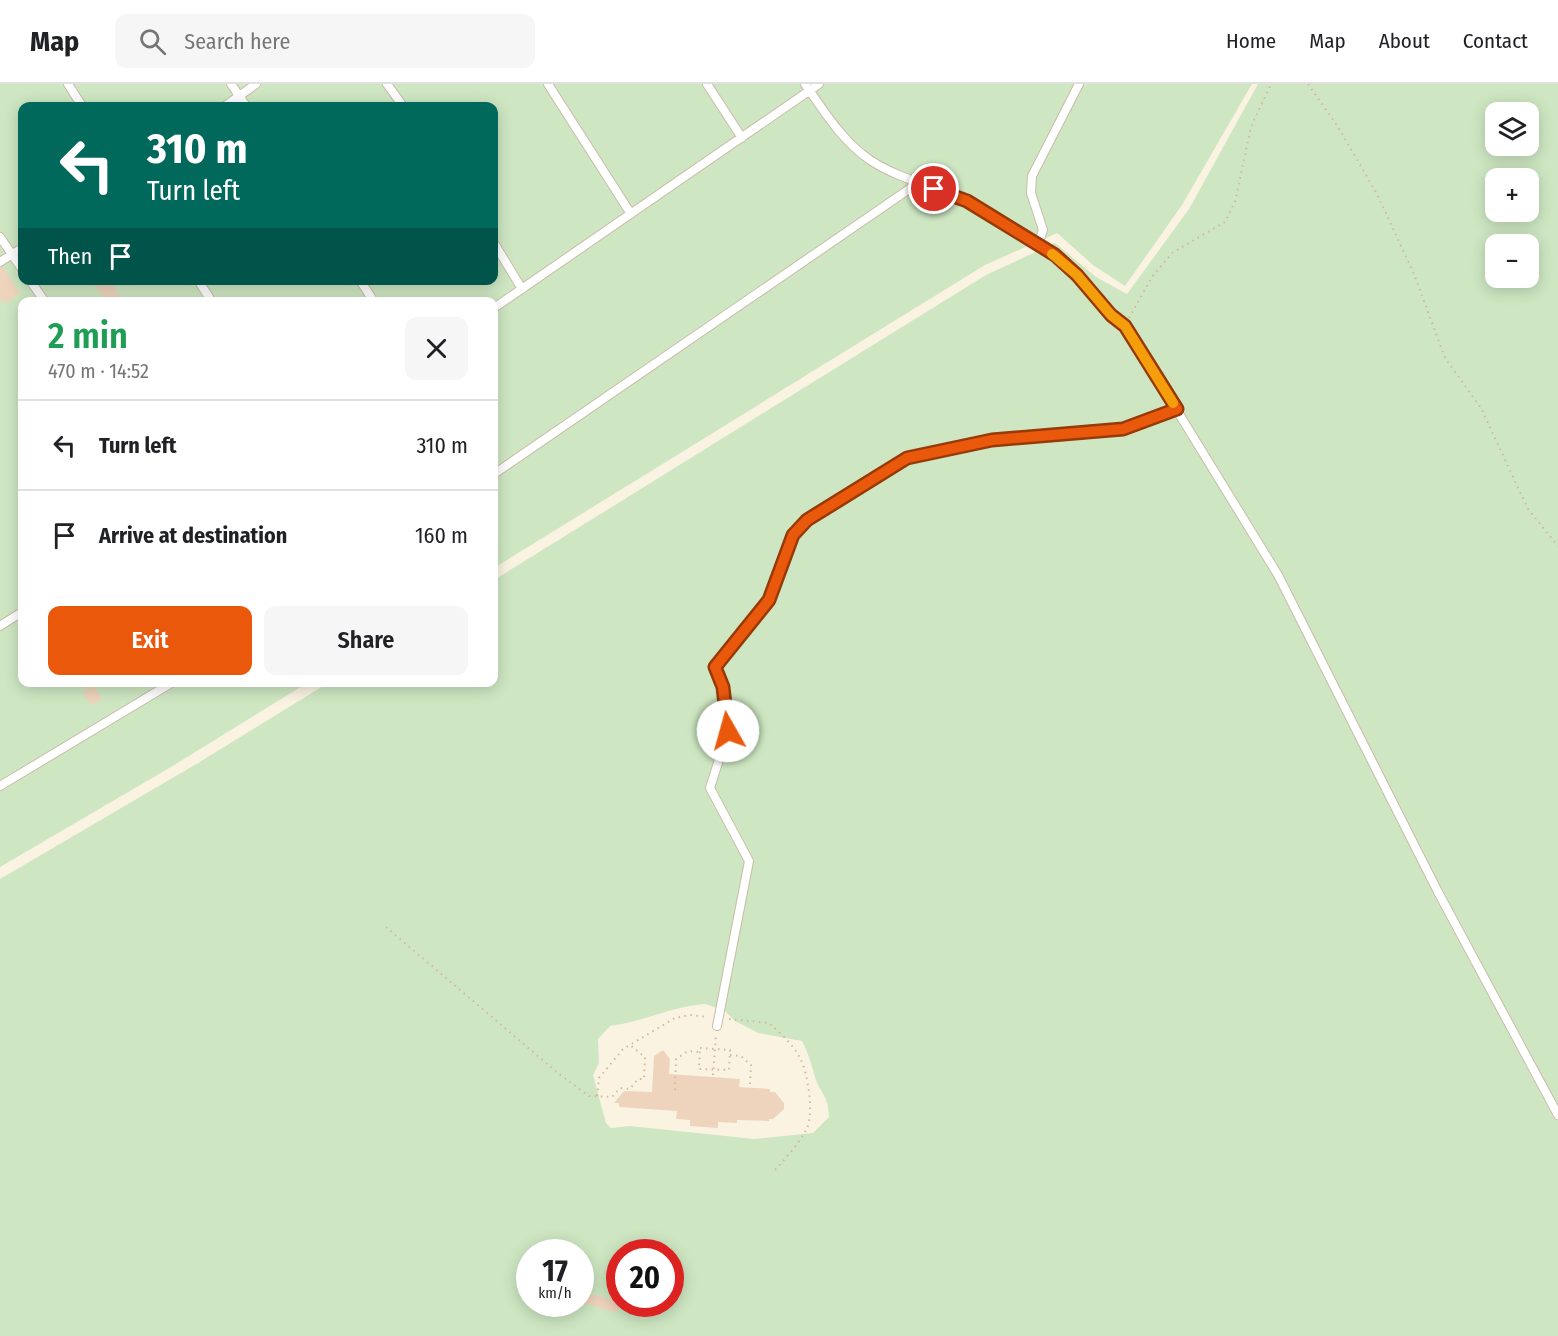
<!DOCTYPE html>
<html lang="en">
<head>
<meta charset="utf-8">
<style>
  body { margin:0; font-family:"Fira Sans Condensed",sans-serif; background:#f6f6f6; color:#202124; height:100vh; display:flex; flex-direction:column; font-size:22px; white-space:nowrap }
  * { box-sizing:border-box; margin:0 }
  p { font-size:20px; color:#757577 }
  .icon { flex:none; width:33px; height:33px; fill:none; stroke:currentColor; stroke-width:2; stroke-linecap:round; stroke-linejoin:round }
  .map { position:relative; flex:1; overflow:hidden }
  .sheet { position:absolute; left:18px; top:213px; width:480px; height:390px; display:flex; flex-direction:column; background:#fff; border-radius:12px; box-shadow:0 3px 15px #0003 }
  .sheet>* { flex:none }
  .hud { position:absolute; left:18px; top:18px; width:480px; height:183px; border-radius:12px; box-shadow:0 3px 15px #0003; background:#00695c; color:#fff; overflow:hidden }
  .buttons { position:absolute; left:1485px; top:18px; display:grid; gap:12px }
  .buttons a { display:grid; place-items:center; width:54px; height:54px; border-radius:12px; background:#fff; box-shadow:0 3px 15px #0003; font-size:30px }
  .speed { position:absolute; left:516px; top:1155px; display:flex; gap:12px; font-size:30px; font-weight:700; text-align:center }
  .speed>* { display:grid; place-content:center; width:78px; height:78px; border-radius:50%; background:#fff; box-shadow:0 3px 15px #0003; line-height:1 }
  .speed small { font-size:15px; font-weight:400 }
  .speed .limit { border:9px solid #d22; background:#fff; color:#111 }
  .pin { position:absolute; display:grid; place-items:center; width:51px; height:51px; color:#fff; margin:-26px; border:3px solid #fff; border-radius:50%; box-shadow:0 2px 6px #0007 }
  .me { position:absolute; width:66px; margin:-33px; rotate:353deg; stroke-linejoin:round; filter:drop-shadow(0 0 4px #0008) }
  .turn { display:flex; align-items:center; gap:21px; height:126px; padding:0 30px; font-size:27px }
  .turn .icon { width:78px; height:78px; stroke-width:2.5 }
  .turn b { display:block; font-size:42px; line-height:51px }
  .then { display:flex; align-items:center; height:57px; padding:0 30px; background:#0003; gap:12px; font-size:22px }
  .round { display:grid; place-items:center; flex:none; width:63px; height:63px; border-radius:12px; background:#f6f6f6 }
  .head { display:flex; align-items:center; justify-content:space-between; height:102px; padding:0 30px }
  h1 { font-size:36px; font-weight:600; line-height:45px; color:#1e9e55 }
  .button { display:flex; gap:12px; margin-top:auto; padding:12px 30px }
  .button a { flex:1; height:69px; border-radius:12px; background:#ea580c; color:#fff; font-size:24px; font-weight:600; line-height:69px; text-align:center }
  .button a+a { background:#f6f6f6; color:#202124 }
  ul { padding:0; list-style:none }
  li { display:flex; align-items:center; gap:18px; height:90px; padding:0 30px; border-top:2px solid #e0e0e0 }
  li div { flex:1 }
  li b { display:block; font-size:22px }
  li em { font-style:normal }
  header { display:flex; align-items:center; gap:36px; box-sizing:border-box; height:84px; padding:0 30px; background:#fff; border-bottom:2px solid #e0e0e0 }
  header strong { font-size:28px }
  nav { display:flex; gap:33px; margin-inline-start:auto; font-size:21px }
  .search { width:420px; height:54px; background:#f6f6f6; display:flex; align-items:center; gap:15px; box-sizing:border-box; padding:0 21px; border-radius:12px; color:#757577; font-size:22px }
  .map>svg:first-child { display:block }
  .green { fill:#cee7c2; fill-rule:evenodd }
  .building { fill:#eed4bc }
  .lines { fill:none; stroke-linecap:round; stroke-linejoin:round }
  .service-casing { stroke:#cabbaa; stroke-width:10 }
  .path { stroke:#d2b79f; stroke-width:2; stroke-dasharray:1.5 4.5; stroke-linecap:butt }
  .service { stroke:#fff; stroke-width:8 }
  .route-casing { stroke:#983908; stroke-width:15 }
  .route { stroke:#ea580c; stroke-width:10 }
  .slow { stroke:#f59e0b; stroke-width:10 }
</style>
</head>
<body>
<header>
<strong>Map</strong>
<div class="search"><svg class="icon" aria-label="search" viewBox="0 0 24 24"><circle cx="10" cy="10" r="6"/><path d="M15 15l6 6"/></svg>Search here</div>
<nav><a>Home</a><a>Map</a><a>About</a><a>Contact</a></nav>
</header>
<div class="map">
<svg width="1558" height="1252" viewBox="0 0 1558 1252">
  <rect width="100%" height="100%" fill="#faf3e2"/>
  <path class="green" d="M0,0H1252L1182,121L1125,202L1093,181L1057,149L985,181L494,484V218H22V598L307,599L171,683L0,783ZM22,22H494V196H22Z
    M1258,0H1558V1252H0V795L198,679L328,599L494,598V496L986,191L1055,159L1096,193L1127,210L1189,125ZM1496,28H1528V62H1496ZM1496,94H1528V128H1496ZM1496,160H1528V194H1496ZM705,920L724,926L735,937L758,949L802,957C809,970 811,980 815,993C821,1012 828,1009 829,1033L813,1049L754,1055L630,1042L611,1044L606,1039L593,991L599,979L598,955L610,942C643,938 673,922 705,920ZM530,1168H580V1220H530ZM620,1168H670V1220H620Z"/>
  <path class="building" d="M3,183L20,209L4,220L0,214V184Z
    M102,196H110L124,218H106L95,201Z
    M93,601L102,615L91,621L82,608Z
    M663,966L670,975L669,990L740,995L739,1003L770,1005V1008H775L784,1019V1025L773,1035H769V1037L737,1036V1039L718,1038V1044L690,1042V1036L676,1035L677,1027L619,1023V1019H614L624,1007L652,1008L654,972Z
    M580,1207L620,1218L617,1229L580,1218Z"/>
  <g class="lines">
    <defs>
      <path id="service" d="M68,0L82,22
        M231,0L246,22
        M387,0L403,22
        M548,0L631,130
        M707,0L742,54
        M805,0C824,27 842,57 870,76C900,96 936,102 968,117C997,132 1027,152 1054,171C1082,190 1098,221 1125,242L1278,491L1438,808L1558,1031
        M225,22L256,0
        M0,153L22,185
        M494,159L522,205
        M1038,161L1043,146L1031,109L1032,92L1079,0
        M0,178L22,164
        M30,196L45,218
        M198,196L212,218
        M360,196L374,218
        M494,224L819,0
        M494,390L918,99
        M0,542L22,528
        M0,702L173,598
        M717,942L749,777L710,704L728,647L723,603L715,583L769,516L793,451L807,437L907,374L992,356L1123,345L1177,325"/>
    </defs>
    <use href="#service" class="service-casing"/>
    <path class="path" d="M1308,0L1338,43L1377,110L1414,190L1445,274L1481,324L1528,425L1558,462
      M1129,234L1152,193L1172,169L1225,138L1235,118L1251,43L1271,0
      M386,843L559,990L589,1012L612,1013L620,1004L630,1005L638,995H644L645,973L630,961
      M729,935L769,939C780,949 793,960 800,974C808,989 814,1029 807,1044C799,1060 785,1075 773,1088
      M700,964L730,966L729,986L699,985Z
      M730,971L741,972L751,981L750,1001
      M713,991L716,951
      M675,1006L676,975L688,967L700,968
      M597,1012L599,994L623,965L675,934L690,931L708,933"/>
    <use href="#service" class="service"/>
  </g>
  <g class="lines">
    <defs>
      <path id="route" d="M728,647L723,603L715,583L769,516L793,451L807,436L907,374L992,356L1123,345L1177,325L1125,242L1111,231L1077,191L1055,171L967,117L934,105"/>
    </defs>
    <use href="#route" class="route-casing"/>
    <use href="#route" class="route"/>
    <path class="slow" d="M1052,170L1077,191L1111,231L1125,242L1173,319"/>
  </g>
</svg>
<div class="buttons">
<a><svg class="icon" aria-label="layers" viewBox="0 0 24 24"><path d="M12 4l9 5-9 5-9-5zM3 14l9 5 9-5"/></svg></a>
<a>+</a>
<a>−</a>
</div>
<div class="speed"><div>17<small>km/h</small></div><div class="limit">20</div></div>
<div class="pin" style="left:934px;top:105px;background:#d93025"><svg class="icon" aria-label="arrive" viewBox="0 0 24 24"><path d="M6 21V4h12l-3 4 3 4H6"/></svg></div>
<svg class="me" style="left:728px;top:647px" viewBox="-20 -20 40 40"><circle r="19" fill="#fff"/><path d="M0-13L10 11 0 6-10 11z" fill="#ea580c"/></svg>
<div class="hud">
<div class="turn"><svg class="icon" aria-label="left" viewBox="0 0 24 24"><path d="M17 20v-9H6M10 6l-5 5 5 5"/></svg><div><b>310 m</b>Turn left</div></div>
<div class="then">Then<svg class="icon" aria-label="arrive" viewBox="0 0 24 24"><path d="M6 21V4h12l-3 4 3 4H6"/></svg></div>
</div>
<section class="sheet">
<div class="head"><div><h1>2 min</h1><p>470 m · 14:52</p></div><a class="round"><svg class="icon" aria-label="close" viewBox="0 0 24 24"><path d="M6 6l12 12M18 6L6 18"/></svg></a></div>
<ul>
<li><svg class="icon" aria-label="left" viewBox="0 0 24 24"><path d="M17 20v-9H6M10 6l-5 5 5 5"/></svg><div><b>Turn left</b></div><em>310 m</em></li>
<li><svg class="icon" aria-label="arrive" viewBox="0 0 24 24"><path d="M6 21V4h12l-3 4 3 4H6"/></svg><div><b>Arrive at destination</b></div><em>160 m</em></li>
</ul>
<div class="button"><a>Exit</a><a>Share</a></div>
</section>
</div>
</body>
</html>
